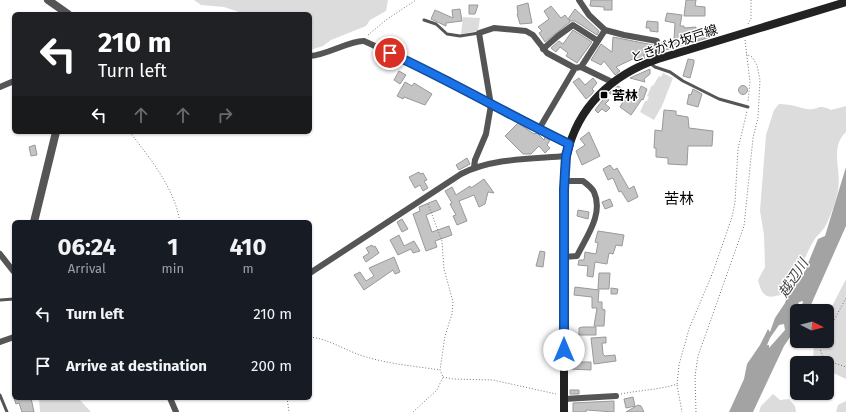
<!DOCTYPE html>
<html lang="en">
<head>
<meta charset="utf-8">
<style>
  body { margin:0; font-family:"Fira Sans","Noto Sans JP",sans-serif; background:#20242c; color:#f1f3f6; height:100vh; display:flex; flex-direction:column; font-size:15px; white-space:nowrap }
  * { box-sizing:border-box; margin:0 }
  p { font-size:13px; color:#9ea1a6 }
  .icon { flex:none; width:22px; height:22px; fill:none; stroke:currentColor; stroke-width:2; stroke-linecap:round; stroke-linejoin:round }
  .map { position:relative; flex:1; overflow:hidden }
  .details { position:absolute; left:12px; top:220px; width:300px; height:180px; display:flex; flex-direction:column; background:#171b24; border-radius:6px; box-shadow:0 1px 3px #0004 }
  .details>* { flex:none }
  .hud { position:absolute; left:12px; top:12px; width:300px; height:122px; border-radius:6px; box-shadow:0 1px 3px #0004; background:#202124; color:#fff; overflow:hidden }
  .needle { width:26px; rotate:96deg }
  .buttons { position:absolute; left:790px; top:304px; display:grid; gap:8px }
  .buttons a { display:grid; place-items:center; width:44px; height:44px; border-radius:6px; background:#171b24; box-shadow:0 1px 3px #0004; font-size:20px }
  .pin { position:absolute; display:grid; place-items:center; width:34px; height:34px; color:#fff; margin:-17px; border:2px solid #fff; border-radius:50%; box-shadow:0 1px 4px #0007 }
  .me { position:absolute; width:44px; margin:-22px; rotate:0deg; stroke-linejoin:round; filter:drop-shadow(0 0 3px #0008) }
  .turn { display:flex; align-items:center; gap:14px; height:84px; padding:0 20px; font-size:18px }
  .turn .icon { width:52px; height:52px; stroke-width:2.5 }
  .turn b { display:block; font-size:28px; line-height:34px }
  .lanes { display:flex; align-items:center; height:38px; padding:0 20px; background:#0003; justify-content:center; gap:20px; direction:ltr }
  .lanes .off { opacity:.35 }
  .eta { display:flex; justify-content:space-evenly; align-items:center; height:68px; text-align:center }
  .eta b { font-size:24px; font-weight:700; line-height:28px }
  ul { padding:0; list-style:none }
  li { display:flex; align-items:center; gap:12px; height:52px; padding:0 20px }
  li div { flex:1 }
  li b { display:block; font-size:15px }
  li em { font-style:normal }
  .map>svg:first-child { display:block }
  .green { fill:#dcdcdc }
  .water { fill:#a3a3a3; fill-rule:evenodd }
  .building { fill:#c4c4c4; stroke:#999 }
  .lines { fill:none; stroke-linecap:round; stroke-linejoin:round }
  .path { stroke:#777; stroke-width:1; stroke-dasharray:1 2; stroke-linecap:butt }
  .service { stroke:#555; stroke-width:3 }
  .minor { stroke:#555; stroke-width:6 }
  .tertiary { stroke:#555; stroke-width:8 }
  .secondary { stroke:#222; stroke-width:8 }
  .route-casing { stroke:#114b97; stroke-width:10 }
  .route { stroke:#1a73e8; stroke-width:7 }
  .poi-dot { fill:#000; stroke:#fff; stroke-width:1.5 }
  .labels { text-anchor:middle; stroke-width:3; stroke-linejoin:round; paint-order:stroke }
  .street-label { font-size:13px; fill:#000; stroke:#fff }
  .poi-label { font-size:13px; font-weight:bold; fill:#000; stroke:#fff; text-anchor:start }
  .water-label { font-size:14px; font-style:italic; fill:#444; stroke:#fff }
  .quarter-label { font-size:15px; fill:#000; stroke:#fff }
</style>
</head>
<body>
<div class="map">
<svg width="846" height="412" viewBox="0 0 846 412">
  <rect width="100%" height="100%" fill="#fff"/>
  <path class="green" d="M194,0H388L386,11L370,20L366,26L331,40L323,46L310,50V14H245L224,7L201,5Z
    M463,17L480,18L478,31L461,34Z
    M663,73L673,78L662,106L654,120L640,112L645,101H647L649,97L647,96L652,85L653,86L659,76L661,77Z
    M779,104C790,104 797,107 807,109C818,111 818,103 831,110L846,106V132C829,148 842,170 838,190C836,201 831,215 826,225C822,232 816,236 813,242C804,257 802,272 786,282L782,294C766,300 762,296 758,280L765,267L764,235L760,211L766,135L774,110Z
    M846,279V379L827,370V363H813L814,342L827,341V316Z
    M773,394L780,400L789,399L795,406L796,412H759L761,406Z
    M39,398H78L91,412H40Z
    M846,401V412H836L838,405Z"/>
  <path class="water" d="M846,167V226L810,307L807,311H801L803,301L799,302L795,312L797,313V327L784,346L753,412H729L744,379L747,364L760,345L768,329L770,332L775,318L785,303L792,282L804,273L818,239L825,236ZM784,324L785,330L769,348V345H767L770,338L779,325Z"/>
  <path class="building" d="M591,0H612V10H604V7L590,6Z
    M686,0H696L695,6L705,7V16H684Z
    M528,3L532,23L520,24L517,14H518L517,6Z
    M469,5H478L475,14H469Z
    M551,6L561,18L565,15L568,19L575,9L599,31L597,35L575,21H570L569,19L570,22L545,42L539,33L542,31L538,27L549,19L544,11Z
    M460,9L462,21L446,23V26L431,19L435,10L453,18L452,10Z
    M667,13L682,15L680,26H684V28L696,27V32L705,30L706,32L709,31L711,37L662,51V41L674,40L675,23L665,21Z
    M647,21L658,22V32L650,31V28H646Z
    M573,30L592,42L577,63L566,56L568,53L560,47L556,52L551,48L559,41L563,44Z
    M613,37L653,45V55H643L645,58L635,61V58L616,67L620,71L615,75L604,61L601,65L591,60L601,44L612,52Z
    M688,59L694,60V63L690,78L683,76Z
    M650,69V74L644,79L645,82L630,78Z
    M399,71L406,75L400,84L394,80Z
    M579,78L585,85L593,78L597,83L592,89L594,91L592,94L586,99L573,82Z
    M405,82L412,86L414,83L432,94L425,105L404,97L403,99L397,96Z
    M738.5 90a4.5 4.5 0 1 1 9 0a4.5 4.5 0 1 1-9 0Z
    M618,86L636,98L641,86L647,89L643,100L642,99L631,115L620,107L623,102L609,93Z
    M693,89L702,94L698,107L687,104L689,94L691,95Z
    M605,97L609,100L605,104L610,108L606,112L602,109L598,113L595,110Z
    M664,110L676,111V115L688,117L689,128L713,131L712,146H688L687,165L668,164V158L656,157V148H654L655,130L662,131Z
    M518,123L534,134L537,133L544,140L545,137L550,140L547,145L550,148L545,153L539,146L531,154H523L505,136Z
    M589,132L600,156L582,165L576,151L585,145L580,139Z
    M35,145L37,155L31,156L29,147Z
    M467,158L470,164L459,170L456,165Z
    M610,165L614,170L617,168L629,189L634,186L638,197L628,202L621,191L619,192L613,178L608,180L603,169Z
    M419,172L420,174L423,173L427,180L424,181L428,188L423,191L420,185L415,188L409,177Z
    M484,179L494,193L488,192L485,204L479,207L474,195L459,201L467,221L457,225L453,216L456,215L450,204L452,203L445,191L452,187L456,195L470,186L471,188Z
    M610,199L613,206L605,209L602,202Z
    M436,200L441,209L426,215L432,232L449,226L452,235L435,241L437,247L426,251L413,214L420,211L419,207Z
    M578,210L589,212L588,219L577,216Z
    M402,219L408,229L402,232L397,222Z
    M598,231L624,235L622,246L616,245L613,254L609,253L607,264L595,262L593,277L587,276L588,266L578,265L579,260H584L585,252L596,254L598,243L595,242Z
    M399,235L404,246L414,241L420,251L413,253L411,249L398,255L390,240Z
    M372,245L373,247L375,246L379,253L366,262L363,257L369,253L366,248Z
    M540,251L545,252L543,267L536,266Z
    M394,257L400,272L395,274L393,270L364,290L354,275L360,272L366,281L374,276L369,268Z
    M599,273H610L609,289H598Z
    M575,287L599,290L598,302H602V309L605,310L604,326H594L597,308H592V297L574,295Z
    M611,288L618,289L617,294H611Z
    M582,327H596V335H579V328Z
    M606,337V343H602L603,354L605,356L615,355L616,361L594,364L591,338Z
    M570,360H576V362H591V370L570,369Z
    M570,390H579V394H570Z
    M633,397L635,406L626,408L624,399Z
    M14,398H31L34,412H22L19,403L16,404Z
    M614,401V412L586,410V412H573V403Z
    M638,405L641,406L644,412H626Z"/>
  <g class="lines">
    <path class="path" d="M748,24L751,19V0
      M368,35L386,20L416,0
      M745,40L750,82L748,102
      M130,132C151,160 174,187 180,222
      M827,333L846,298
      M310,337C329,339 344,350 363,356C388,364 414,366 440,370
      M821,341C817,360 832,362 846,367
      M443,377L453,379L493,380L556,394
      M677,385L682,412
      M621,394C640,390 659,390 677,384L679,365L689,329L713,272L732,217L735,202L738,149L747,111
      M287,398L289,412
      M413,412L437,390L443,377L440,370L445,336L452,314L453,302L444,269L442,241L428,204
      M696,412L695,376L698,356L744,226L753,138L758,118L760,80L757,65L752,57L746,54"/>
    <path class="service" d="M424,20L436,24L447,34L460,36L479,33
      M650,63L655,67L670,72L683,81L719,99L748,107
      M0,300L14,299
      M0,395L7,412"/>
    <path class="minor" d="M605,30L624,35L657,41L658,59
      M543,49L558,36L573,25L598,41
      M310,56C327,55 351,40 364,41L449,80L491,105L569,144
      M581,67L612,82
      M0,87L14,81
      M539,129L575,68L581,67L605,30L589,15L579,0
      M474,167L475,160L486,134L491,105L479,33L494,28L526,31L533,35L547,53L575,68
      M0,254L14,272
      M564,257L577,256C586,237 604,214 594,192C592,188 587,184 583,181H564
      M310,273L461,174C492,158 531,159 566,156
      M0,342L14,337
      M170,398L176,412
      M564,399L616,396"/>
    <path class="tertiary" d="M48,0L68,14
      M34,222L56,132"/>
    <path class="secondary" d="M564,412V189C564,178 564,166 567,155C577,107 613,74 658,59L846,2"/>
  </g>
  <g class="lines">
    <defs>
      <path id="route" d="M390,53C451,81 509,115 569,144L566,156L564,189V350"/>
    </defs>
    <use href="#route" class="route-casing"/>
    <use href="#route" class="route"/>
  </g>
  <rect class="poi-dot" x="600" y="91" width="8" height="8" rx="2"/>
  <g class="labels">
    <g class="street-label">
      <text transform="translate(674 43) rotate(-19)" y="5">ときがわ坂戸線</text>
    </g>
    <g class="poi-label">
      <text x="612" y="100">苦林</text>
    </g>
    <g class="water-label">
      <text transform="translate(793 278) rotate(-57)" y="5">越辺川</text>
    </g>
    <g class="quarter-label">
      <text x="679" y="204">苦林</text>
    </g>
  </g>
</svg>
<div class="buttons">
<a><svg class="needle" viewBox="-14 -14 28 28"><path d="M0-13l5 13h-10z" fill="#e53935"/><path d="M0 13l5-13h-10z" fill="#9ea1a6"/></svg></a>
<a><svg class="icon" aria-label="sound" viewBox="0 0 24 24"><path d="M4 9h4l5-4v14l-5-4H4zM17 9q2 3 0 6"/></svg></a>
</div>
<div class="pin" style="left:390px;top:53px;background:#d93025"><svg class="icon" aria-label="arrive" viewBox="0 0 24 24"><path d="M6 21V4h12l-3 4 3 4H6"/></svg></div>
<svg class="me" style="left:564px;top:350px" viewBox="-20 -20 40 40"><circle r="19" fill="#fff"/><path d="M0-13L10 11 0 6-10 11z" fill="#1a73e8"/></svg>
<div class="hud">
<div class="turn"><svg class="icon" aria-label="left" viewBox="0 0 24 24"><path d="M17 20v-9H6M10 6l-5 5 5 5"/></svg><div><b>210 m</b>Turn left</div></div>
<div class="lanes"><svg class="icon" aria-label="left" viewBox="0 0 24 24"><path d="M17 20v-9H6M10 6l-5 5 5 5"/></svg><svg class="icon off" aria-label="ahead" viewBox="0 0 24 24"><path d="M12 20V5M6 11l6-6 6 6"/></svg><svg class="icon off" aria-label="ahead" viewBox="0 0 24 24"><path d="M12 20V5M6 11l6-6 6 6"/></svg><svg class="icon off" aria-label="right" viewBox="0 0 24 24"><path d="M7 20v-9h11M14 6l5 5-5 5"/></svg></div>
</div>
<section class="details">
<div class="eta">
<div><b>06:24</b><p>Arrival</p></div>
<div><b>1</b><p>min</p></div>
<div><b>410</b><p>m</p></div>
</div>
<ul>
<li><svg class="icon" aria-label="left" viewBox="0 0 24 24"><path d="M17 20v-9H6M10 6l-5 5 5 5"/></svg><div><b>Turn left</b></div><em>210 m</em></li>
<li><svg class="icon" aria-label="arrive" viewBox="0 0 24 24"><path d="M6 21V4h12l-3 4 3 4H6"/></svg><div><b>Arrive at destination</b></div><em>200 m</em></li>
</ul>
</section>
</div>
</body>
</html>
